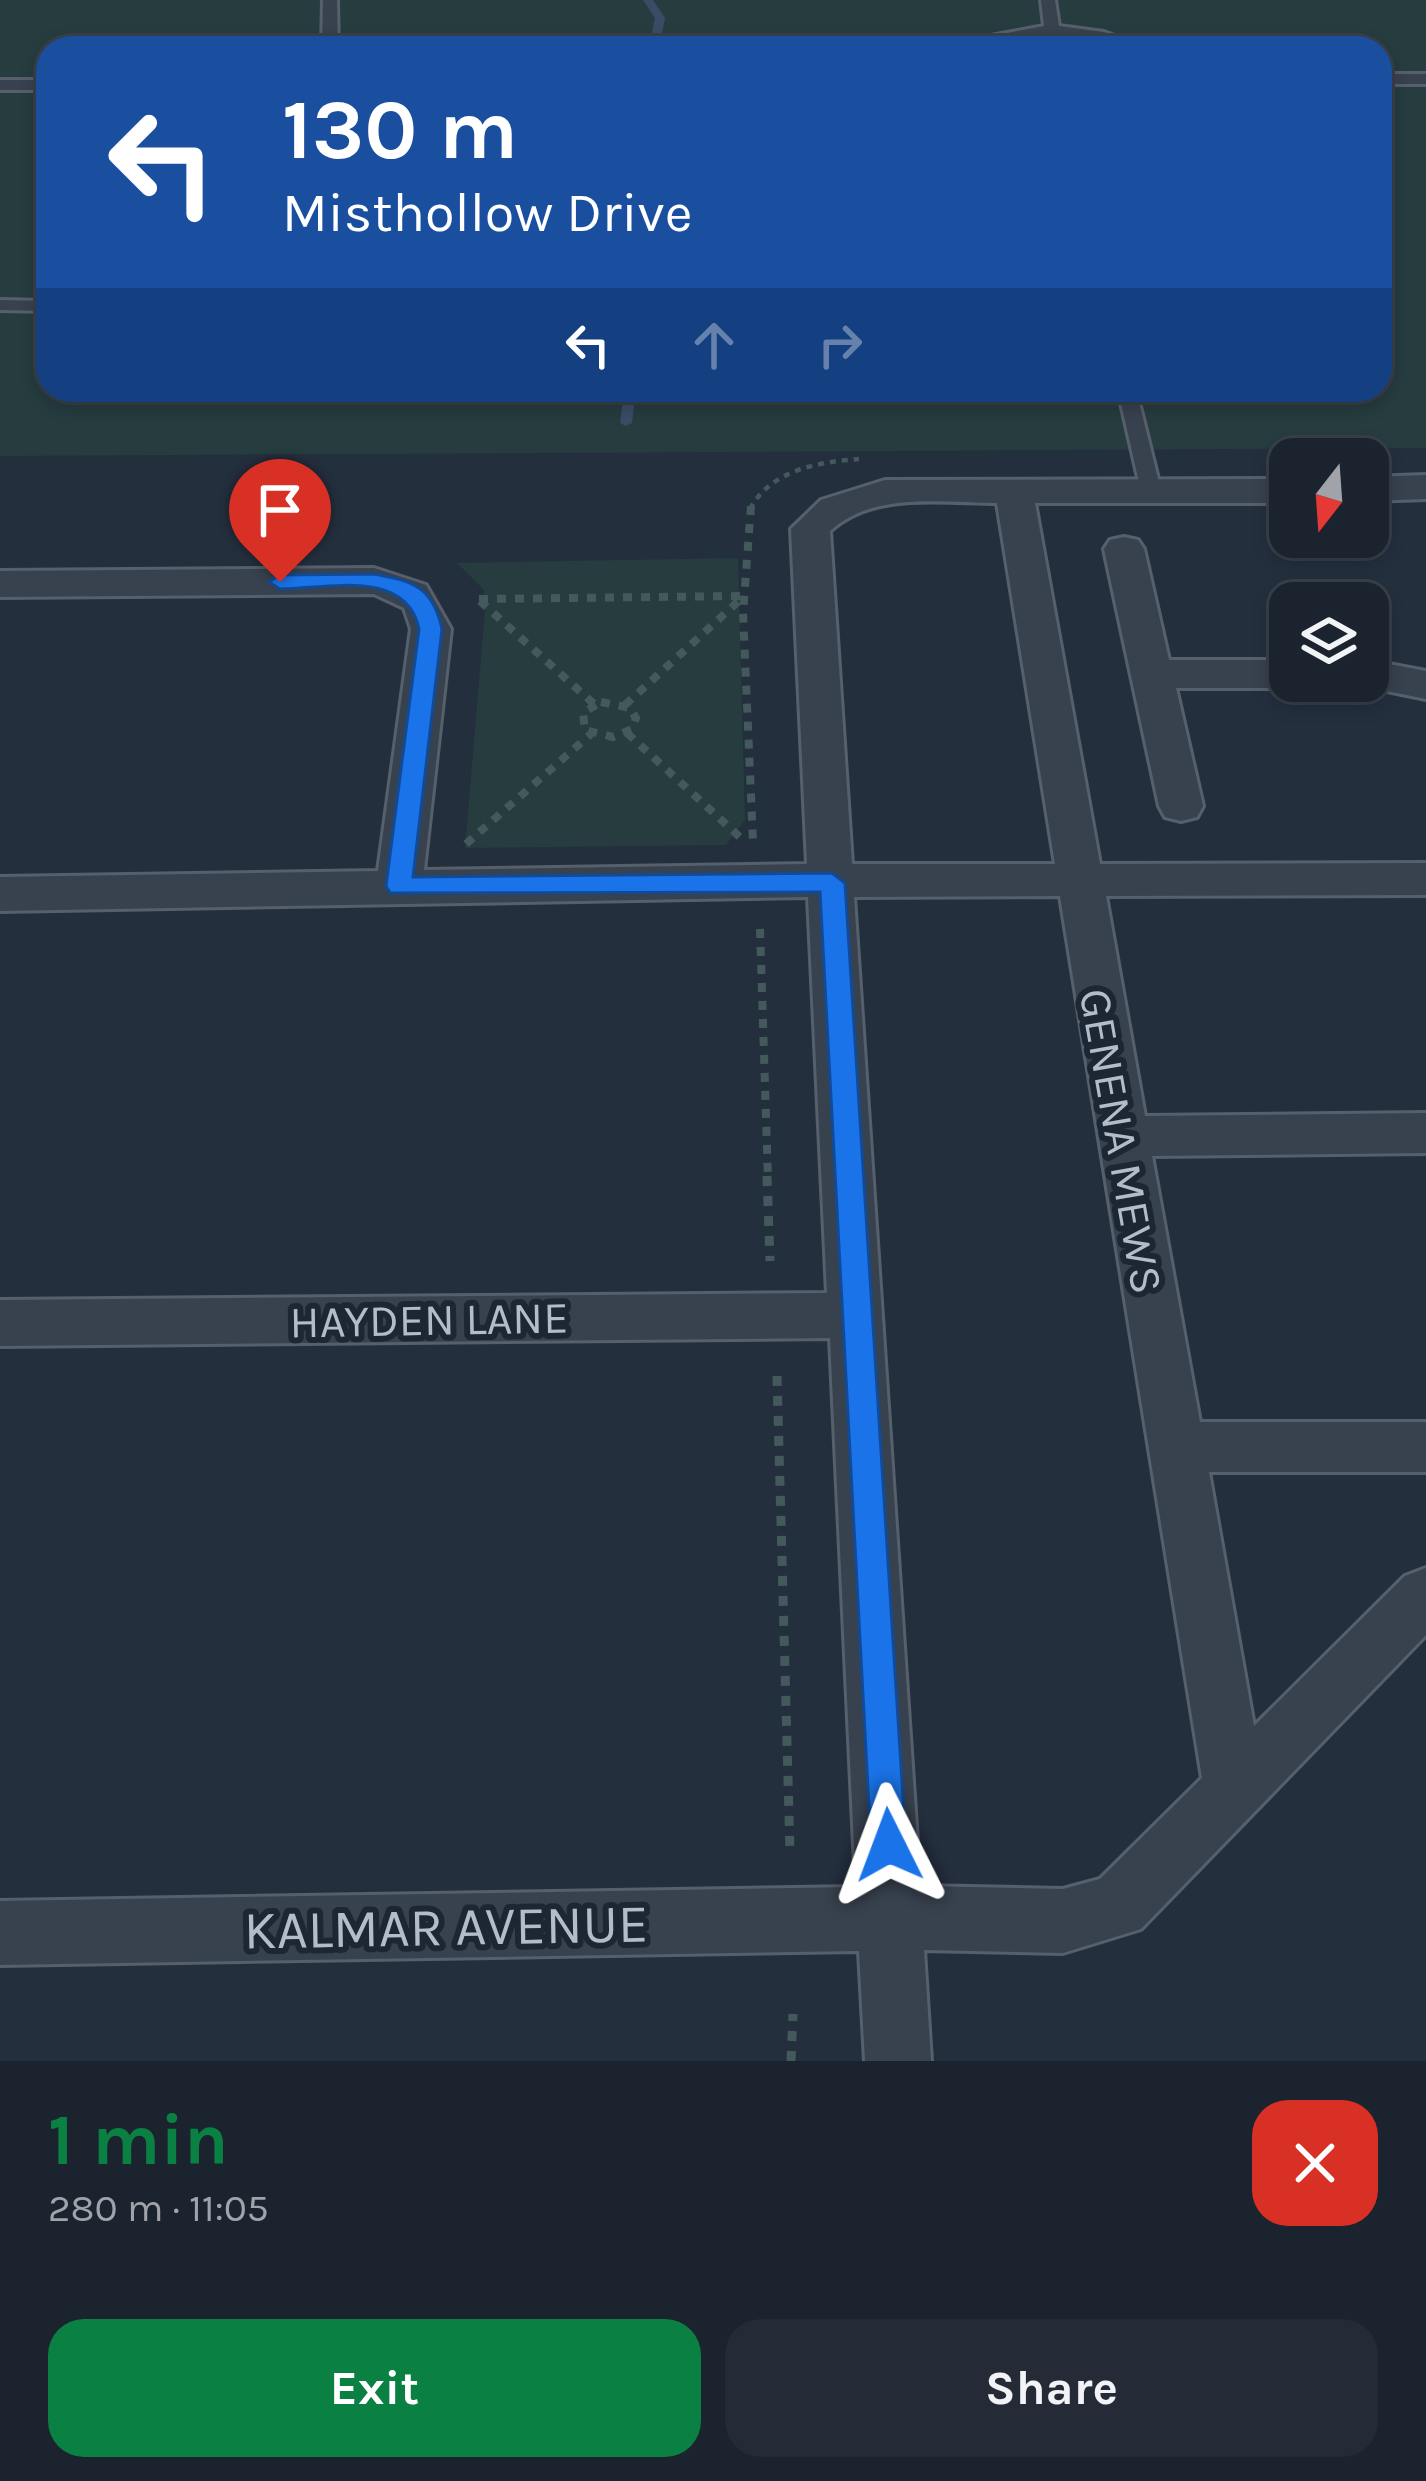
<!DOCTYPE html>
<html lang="en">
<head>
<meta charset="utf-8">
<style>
  body { margin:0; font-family:Karla,sans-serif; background:#242b36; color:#f1f3f6; height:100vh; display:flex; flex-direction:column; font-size:45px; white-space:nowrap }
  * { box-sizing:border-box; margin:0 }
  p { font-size:39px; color:#a0a4aa }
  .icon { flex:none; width:66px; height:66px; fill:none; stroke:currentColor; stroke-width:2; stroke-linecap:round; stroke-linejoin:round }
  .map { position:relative; height:2061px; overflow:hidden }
  .sheet { display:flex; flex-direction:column; background:#1b232e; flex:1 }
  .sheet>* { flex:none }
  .banner { position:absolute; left:36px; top:36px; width:1356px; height:366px; border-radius:36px; box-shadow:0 6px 18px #0003,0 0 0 3px #39404a; background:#1a4fa0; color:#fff; overflow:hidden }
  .needle { width:78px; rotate:197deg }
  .tools { position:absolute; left:1269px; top:438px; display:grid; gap:24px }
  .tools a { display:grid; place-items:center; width:120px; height:120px; border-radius:24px; background:#1b232e; box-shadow:0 6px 18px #0003,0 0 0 3px #39404a; font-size:60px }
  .pin { position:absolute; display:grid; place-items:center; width:102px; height:102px; color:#fff; margin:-123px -51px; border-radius:50% 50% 50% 0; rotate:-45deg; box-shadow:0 0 12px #0007 }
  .pin .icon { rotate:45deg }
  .me { position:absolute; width:132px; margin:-66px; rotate:357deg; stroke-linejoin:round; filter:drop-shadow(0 0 9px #0008) }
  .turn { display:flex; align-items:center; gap:42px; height:252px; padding:0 48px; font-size:54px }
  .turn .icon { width:156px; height:156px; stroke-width:2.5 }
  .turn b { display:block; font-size:84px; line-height:102px }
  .lanes { display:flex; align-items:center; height:114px; padding:0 48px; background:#0003; justify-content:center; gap:60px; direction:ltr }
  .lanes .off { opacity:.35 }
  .round { display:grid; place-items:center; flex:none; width:126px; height:126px; border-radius:36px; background:#242b36 }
  .summary { display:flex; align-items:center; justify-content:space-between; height:204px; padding:0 48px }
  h1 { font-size:72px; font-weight:700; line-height:90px; color:#0b8043 }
  .cta { display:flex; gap:24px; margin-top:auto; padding:24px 48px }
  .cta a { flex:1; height:138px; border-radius:36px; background:#0b8043; color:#fff; font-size:48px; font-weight:700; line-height:138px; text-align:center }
  .cta a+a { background:#242b36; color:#f1f3f6 }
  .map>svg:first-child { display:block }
  .green { fill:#263c3f; fill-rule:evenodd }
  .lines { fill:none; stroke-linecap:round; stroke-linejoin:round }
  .stream { fill:#394c67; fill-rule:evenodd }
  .lane-casing { stroke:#565f6c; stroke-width:6 }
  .street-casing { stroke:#565f6c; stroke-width:6 }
  .path-far2 { stroke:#44595c; stroke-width:4.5; stroke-dasharray:6 6; stroke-linecap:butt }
  .path-far1 { stroke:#44595c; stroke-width:8; stroke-dasharray:9 9; stroke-linecap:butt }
  .path { stroke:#44595c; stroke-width:9; stroke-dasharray:10 10; stroke-linecap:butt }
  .lane { fill:#38414e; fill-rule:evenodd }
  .street { fill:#38414e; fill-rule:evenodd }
  .route { fill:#1a73e8; stroke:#114b97; stroke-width:3 }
  .labels { text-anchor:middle; stroke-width:12; stroke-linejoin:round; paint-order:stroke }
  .street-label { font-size:45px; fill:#b4bcc9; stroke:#1d2633 }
  .near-street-label { font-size:54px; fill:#b4bcc9; stroke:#1d2633 }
</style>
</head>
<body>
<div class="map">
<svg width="1426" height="2061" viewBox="0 0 1426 2061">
  <rect width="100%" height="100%" fill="#242f3e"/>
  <path class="green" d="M0,0H1426V448L0,456ZM48,48H1380V390H48Z
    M738,558L745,820L726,845L465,848L485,610L484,590L457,563Z"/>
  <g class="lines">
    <path class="stream" d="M643,0H653L665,18L659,48H649L655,18Z
      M624,390H636L632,423L626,426L620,423Z"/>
    <defs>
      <path id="lane" d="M323,0H337L338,48H322Z
        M1041,0H1055L1059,26L1104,32L1147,48C1115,48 1085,34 1053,35C1023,35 997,48 968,48L991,36L1044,26Z
        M1380,74H1426V84H1380Z
        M0,80H48V90H0Z
        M0,300L48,301V311L0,310Z
        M1118,390H1136L1161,491L1158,495L1151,497L1141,491Z"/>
      <path id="street" d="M1426,475V499L1368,501V477Z
        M1290,479V503H1035L1100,864L1426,863V895L1106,896L1145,1116L1426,1113V1153L1152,1156L1200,1422H1426V1472H1209L1254,1726L1405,1576L1426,1568V1635L1141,1929L1063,1953L924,1950L931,2061H865L859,1951L0,1965V1901L856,1887L830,1338L0,1346V1300L827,1293L808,897L0,911V877L378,871L411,629L404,608L374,594L0,597V571L374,568L426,585L451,629L424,870L807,864L791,529L821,500L885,480ZM997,503L1055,864H852L830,531C874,491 941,503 997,503ZM1060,896L1202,1778L1100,1879L1063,1889L920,1886L854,897Z
        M1124,537L1138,540L1144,549L1169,660H1290V681H1306L1290,688H1176L1203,806L1197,817L1181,821L1165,817L1159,806L1104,549L1110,540Z
        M1368,660L1426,671V699L1353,684L1368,681Z"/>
    </defs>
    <use href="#lane" class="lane-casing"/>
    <use href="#street" class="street-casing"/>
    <path class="path-far2" d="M1300,457H1351
      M750,509C771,470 818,462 859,459"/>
    <path class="path-far1" d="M751,506L743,613L753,842
      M479,599L744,596
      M480,601L594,704
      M601,702L630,708L636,718L632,729L613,737L585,730L583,713Z
      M625,705L743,597
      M627,733L743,840
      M466,844L591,734
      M760,929L768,1179"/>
    <path class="path" d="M767,1176L770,1261
      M777,1376L790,1852
      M791,2061L793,2014"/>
    <use href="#lane" class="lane"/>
    <use href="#street" class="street"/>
  </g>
  <path class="route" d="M374,574C413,581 433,587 442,629L413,877L832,873L845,883L906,1845L901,1858L889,1863L876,1858L871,1845L820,892L390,893L386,886L419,629C407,569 329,588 280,589L269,582L280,575Z"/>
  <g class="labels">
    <g class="street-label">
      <text transform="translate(1122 1141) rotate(80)" y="16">GENENA MEWS</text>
      <text transform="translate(429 1319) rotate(-1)" y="16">HAYDEN LANE</text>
    </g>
    <g class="near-street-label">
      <text transform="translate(446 1926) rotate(-1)" y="19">KALMAR AVENUE</text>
    </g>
  </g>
</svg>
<div class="tools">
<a><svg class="needle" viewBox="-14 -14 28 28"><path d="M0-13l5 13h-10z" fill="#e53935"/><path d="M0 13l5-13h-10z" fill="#a0a4aa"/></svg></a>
<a><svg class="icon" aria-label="layers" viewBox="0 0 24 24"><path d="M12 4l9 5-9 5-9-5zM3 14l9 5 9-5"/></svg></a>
</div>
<div class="pin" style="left:280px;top:582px;background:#d93025"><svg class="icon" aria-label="arrive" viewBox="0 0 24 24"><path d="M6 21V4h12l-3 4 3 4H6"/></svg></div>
<svg class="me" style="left:889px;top:1845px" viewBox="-20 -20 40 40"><path d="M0-17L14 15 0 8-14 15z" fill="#1a73e8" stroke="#fff" stroke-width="4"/></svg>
<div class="banner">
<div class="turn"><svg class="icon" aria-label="left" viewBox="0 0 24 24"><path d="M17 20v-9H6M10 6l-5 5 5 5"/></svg><div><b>130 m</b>Misthollow Drive</div></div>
<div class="lanes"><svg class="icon" aria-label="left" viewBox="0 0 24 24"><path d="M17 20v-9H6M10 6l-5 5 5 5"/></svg><svg class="icon off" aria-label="ahead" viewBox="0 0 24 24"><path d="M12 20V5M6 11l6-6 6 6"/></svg><svg class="icon off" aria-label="right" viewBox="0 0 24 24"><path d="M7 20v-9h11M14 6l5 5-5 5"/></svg></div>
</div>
</div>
<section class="sheet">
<div class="summary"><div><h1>1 min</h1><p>280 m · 11:05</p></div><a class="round" style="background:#d93025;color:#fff"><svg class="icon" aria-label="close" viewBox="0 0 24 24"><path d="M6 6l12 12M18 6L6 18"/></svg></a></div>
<div class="cta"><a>Exit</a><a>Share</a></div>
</section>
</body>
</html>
